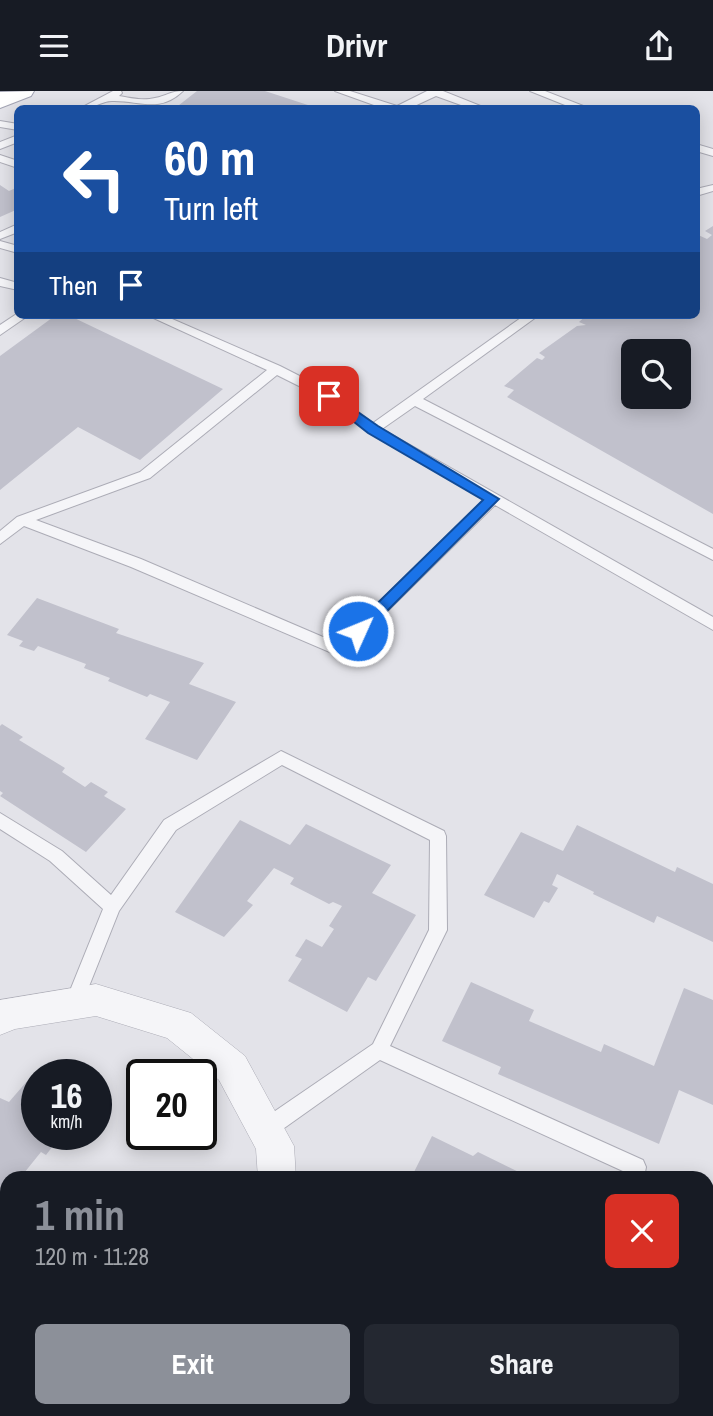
<!DOCTYPE html>
<html lang="en">
<head>
<meta charset="utf-8">
<style>
  body { margin:0; font-family:"Archivo Narrow",sans-serif; background:#242831; color:#f1f3f6; height:100vh; display:flex; flex-direction:column; font-size:26px; white-space:nowrap }
  * { box-sizing:border-box; margin:0 }
  p { font-size:23px; color:#9ea1a6 }
  .icon { flex:none; width:38px; height:38px; fill:none; stroke:currentColor; stroke-width:2; stroke-linecap:round; stroke-linejoin:round }
  .map { position:relative; flex:1; overflow:hidden }
  .panel { position:absolute; left:0px; top:1080px; width:714px; height:247px; display:flex; flex-direction:column; background:#171b24; border-radius:21px 21px 0 0; box-shadow:0 4px 18px #0003 }
  .panel>* { flex:none }
  .guide { position:absolute; left:14px; top:14px; width:686px; height:214px; border-radius:10px; box-shadow:0 4px 18px #0003; background:#1a4fa0; color:#fff; overflow:hidden }
  .buttons { position:absolute; left:621px; top:248px; display:grid; gap:14px }
  .buttons a { display:grid; place-items:center; width:70px; height:70px; border-radius:10px; background:#171b24; box-shadow:0 4px 18px #0003; font-size:35px }
  .speed { position:absolute; left:21px; top:968px; display:flex; gap:14px; font-size:35px; font-weight:700; text-align:center }
  .speed>* { display:grid; place-content:center; width:91px; height:91px; border-radius:50%; background:#171b24; box-shadow:0 4px 18px #0003; line-height:1 }
  .speed small { font-size:18px; font-weight:400 }
  .speed .limit { border:4px solid #111; border-radius:10px; background:#fff; color:#111 }
  .pin { position:absolute; display:grid; place-items:center; width:60px; height:60px; color:#fff; margin:-30px; border-radius:14px; box-shadow:0 4px 10px #0006 }
  .me { position:absolute; width:77px; margin:-38px; rotate:46deg; stroke-linejoin:round; filter:drop-shadow(0 0 5px #0008) }
  .turn { display:flex; align-items:center; gap:24px; height:147px; padding:0 35px; font-size:32px }
  .turn .icon { width:91px; height:91px; stroke-width:2.5 }
  .turn b { display:block; font-size:49px; line-height:60px }
  .then { display:flex; align-items:center; height:66px; padding:0 35px; background:#0003; gap:14px; font-size:26px }
  .round { display:grid; place-items:center; flex:none; width:74px; height:74px; border-radius:10px; background:#242831 }
  .summary { display:flex; align-items:center; justify-content:space-between; height:119px; padding:0 35px }
  h1 { font-size:42px; font-weight:800; line-height:52px; color:#8c9099 }
  .action { display:flex; gap:14px; margin-top:auto; padding:14px 35px }
  .action a { flex:1; height:80px; border-radius:10px; background:#8c9099; color:#fff; font-size:28px; font-weight:800; line-height:80px; text-align:center }
  .action a+a { background:#242831; color:#f1f3f6 }
  header { display:flex; justify-content:space-between; align-items:center; height:91px; padding:0 35px; background:#171b24; font-size:32px; font-weight:800 }
  .map>svg:first-child { display:block }
  .green { fill:#c5d2c6 }
  .building { fill:#c1c1cc; fill-rule:evenodd }
  .lines { fill:none; stroke-linecap:round; stroke-linejoin:round }
  .lane-casing { stroke:#acacb6; stroke-width:2 }
  .street-casing { stroke:#acacb6; stroke-width:1 }
  .primary-casing { stroke:#a3a4b4; stroke-width:2 }
  .lane { fill:#f5f5f8; fill-rule:evenodd }
  .street { fill:#f5f5f8; fill-rule:evenodd }
  .primary { fill:#fff; fill-rule:evenodd }
  .route { fill:#1a73e8; stroke:#114b97; stroke-width:2 }
</style>
</head>
<body>
<header><svg class="icon" aria-label="menu" viewBox="0 0 24 24"><path d="M4 6h16M4 12h16M4 18h16"/></svg>Drivr<svg class="icon" aria-label="share" viewBox="0 0 24 24"><path d="M12 15V3M7 8l5-5 5 5M5 13v7h14v-7"/></svg></header>
<div class="map">
<svg width="713" height="1325" viewBox="0 0 713 1325">
  <rect width="100%" height="100%" fill="#e3e3e9"/>
  <path class="green" d="M709,1117L713,1121V1325H659L660,1320H707V1127Z"/>
  <path class="building" d="M197,0H265L317,17L174,18Z
    M0,94L9,100L18,96V118L0,126Z
    M713,135V423L507,306L514,299L504,295L537,267L542,269L545,266L539,262L577,235L586,234L579,231L587,224H696V143L707,148L712,144L705,140ZM634,261H679V306H634Z
    M56,224H68L223,298L140,369L78,336L0,399V265Z
    M37,507L119,538L116,542L204,572L189,593L236,611L197,669L145,648L170,611L150,603L147,606L108,590L110,587L84,577L86,573L38,555L34,560L19,555L23,550L7,544Z
    M2,633L23,646L19,649L65,677L62,681L85,696L91,691L108,701L104,705L126,718L86,761L0,705L3,702L0,700V635Z
    M240,729L290,754L306,733L391,774L372,802L416,824L376,890L368,886L347,921L288,890L302,868L295,865L306,848L322,856L334,838L329,835L342,815L333,811L329,813L290,793L294,787L274,777L247,810L253,814L224,846L175,821Z
    M577,734L675,781L677,776L713,793V851L657,825L654,832L593,803L594,801L557,783L552,794L558,797L549,812L544,810L534,827L484,804L521,741L563,760Z
    M471,891L534,919L529,930L601,961L604,953L654,975L684,897L713,909V1014L679,999L659,1053L498,983L501,976L442,950Z
    M28,989L37,995V1043H62L46,1064L41,1061L20,1087H7V1095L0,1103V1007L9,1011Z
    M432,1045L473,1065L478,1061L531,1087H411Z
    M7,1312V1320H90L86,1325H0V1318L2,1319Z
    M408,1320H470L467,1325H418Z"/>
  <g class="lines">
    <defs>
      <path id="lane" d="M113,0H121L122,2L119,5C130,7 143,10 155,7C166,5 171,0 183,0C159,23 139,9 112,10C102,10 93,18 79,18Z
        M335,0H350L397,15L427,0H443L488,18H472L436,5L408,18H385Z
        M530,0H545L591,18H575Z
        M0,30L18,33V39L0,36Z
        M18,44V51L0,58V51Z
        M696,53L713,58V65L696,60Z
        M0,64L18,70V77L0,71Z
        M713,94V100L696,105V98Z
        M18,133V141L0,148V141Z
        M0,150L18,155V162L0,157Z
        M0,187L18,192V199L0,195Z
        M18,222L29,224L0,244V234Z
        M147,224H163L280,275L333,302L373,332L525,224H539L423,308L713,458V469L415,315L382,338L713,526V539L495,414L344,563L339,565L131,476L24,435L0,453V440L17,426L140,381L267,279ZM277,284L325,308L368,341L485,408L337,552L141,468L36,429L150,387Z
        M281,660L444,740L446,745L447,839L390,955L643,1069L646,1076L644,1087H624L625,1081L380,969L273,1045L266,1047L259,1045L257,1038L259,1031L373,953L429,839L430,749L282,674L176,739L119,820L80,918L74,920L68,918L65,912L103,818L50,770L0,738V722L62,760L111,804L164,729Z
        M7,1166V1192L0,1195V1169Z
        M590,1320H612L611,1325H589Z"/>
      <path id="street" d="M96,893L191,922L245,965L294,1055L296,1087H258L256,1058L219,989L167,947L96,925L15,938L0,944V909Z
        M165,1320H209L207,1325H163Z"/>
      <path id="primary" d="M34,0L31,5L0,17V1Z"/>
    </defs>
    <use href="#lane" class="lane-casing"/>
    <use href="#street" class="street-casing"/>
    <use href="#primary" class="primary-casing"/>
    <use href="#lane" class="lane"/>
    <use href="#street" class="street"/>
    <use href="#primary" class="primary"/>
  </g>
  <path class="route" d="M329,301L378,335L499,408L363,544H353L351,540L353,536L483,409L368,342L325,308V302Z"/>
</svg>
<div class="buttons">
<a><svg class="icon" aria-label="search" viewBox="0 0 24 24"><circle cx="10" cy="10" r="6"/><path d="M15 15l6 6"/></svg></a>
</div>
<div class="speed"><div>16<small>km/h</small></div><div class="limit">20</div></div>
<div class="pin" style="left:329px;top:305px;background:#d93025"><svg class="icon" aria-label="arrive" viewBox="0 0 24 24"><path d="M6 21V4h12l-3 4 3 4H6"/></svg></div>
<svg class="me" style="left:358px;top:540px" viewBox="-20 -20 40 40"><circle r="17" fill="#1a73e8" stroke="#fff" stroke-width="3"/><path d="M0-11L8 9 0 5-8 9z" fill="#fff"/></svg>
<div class="guide">
<div class="turn"><svg class="icon" aria-label="left" viewBox="0 0 24 24"><path d="M17 20v-9H6M10 6l-5 5 5 5"/></svg><div><b>60 m</b>Turn left</div></div>
<div class="then">Then<svg class="icon" aria-label="arrive" viewBox="0 0 24 24"><path d="M6 21V4h12l-3 4 3 4H6"/></svg></div>
</div>
<section class="panel">
<div class="summary"><div><h1>1 min</h1><p>120 m · 11:28</p></div><a class="round" style="background:#d93025;color:#fff"><svg class="icon" aria-label="close" viewBox="0 0 24 24"><path d="M6 6l12 12M18 6L6 18"/></svg></a></div>
<div class="action"><a>Exit</a><a>Share</a></div>
</section>
</div>
</body>
</html>
